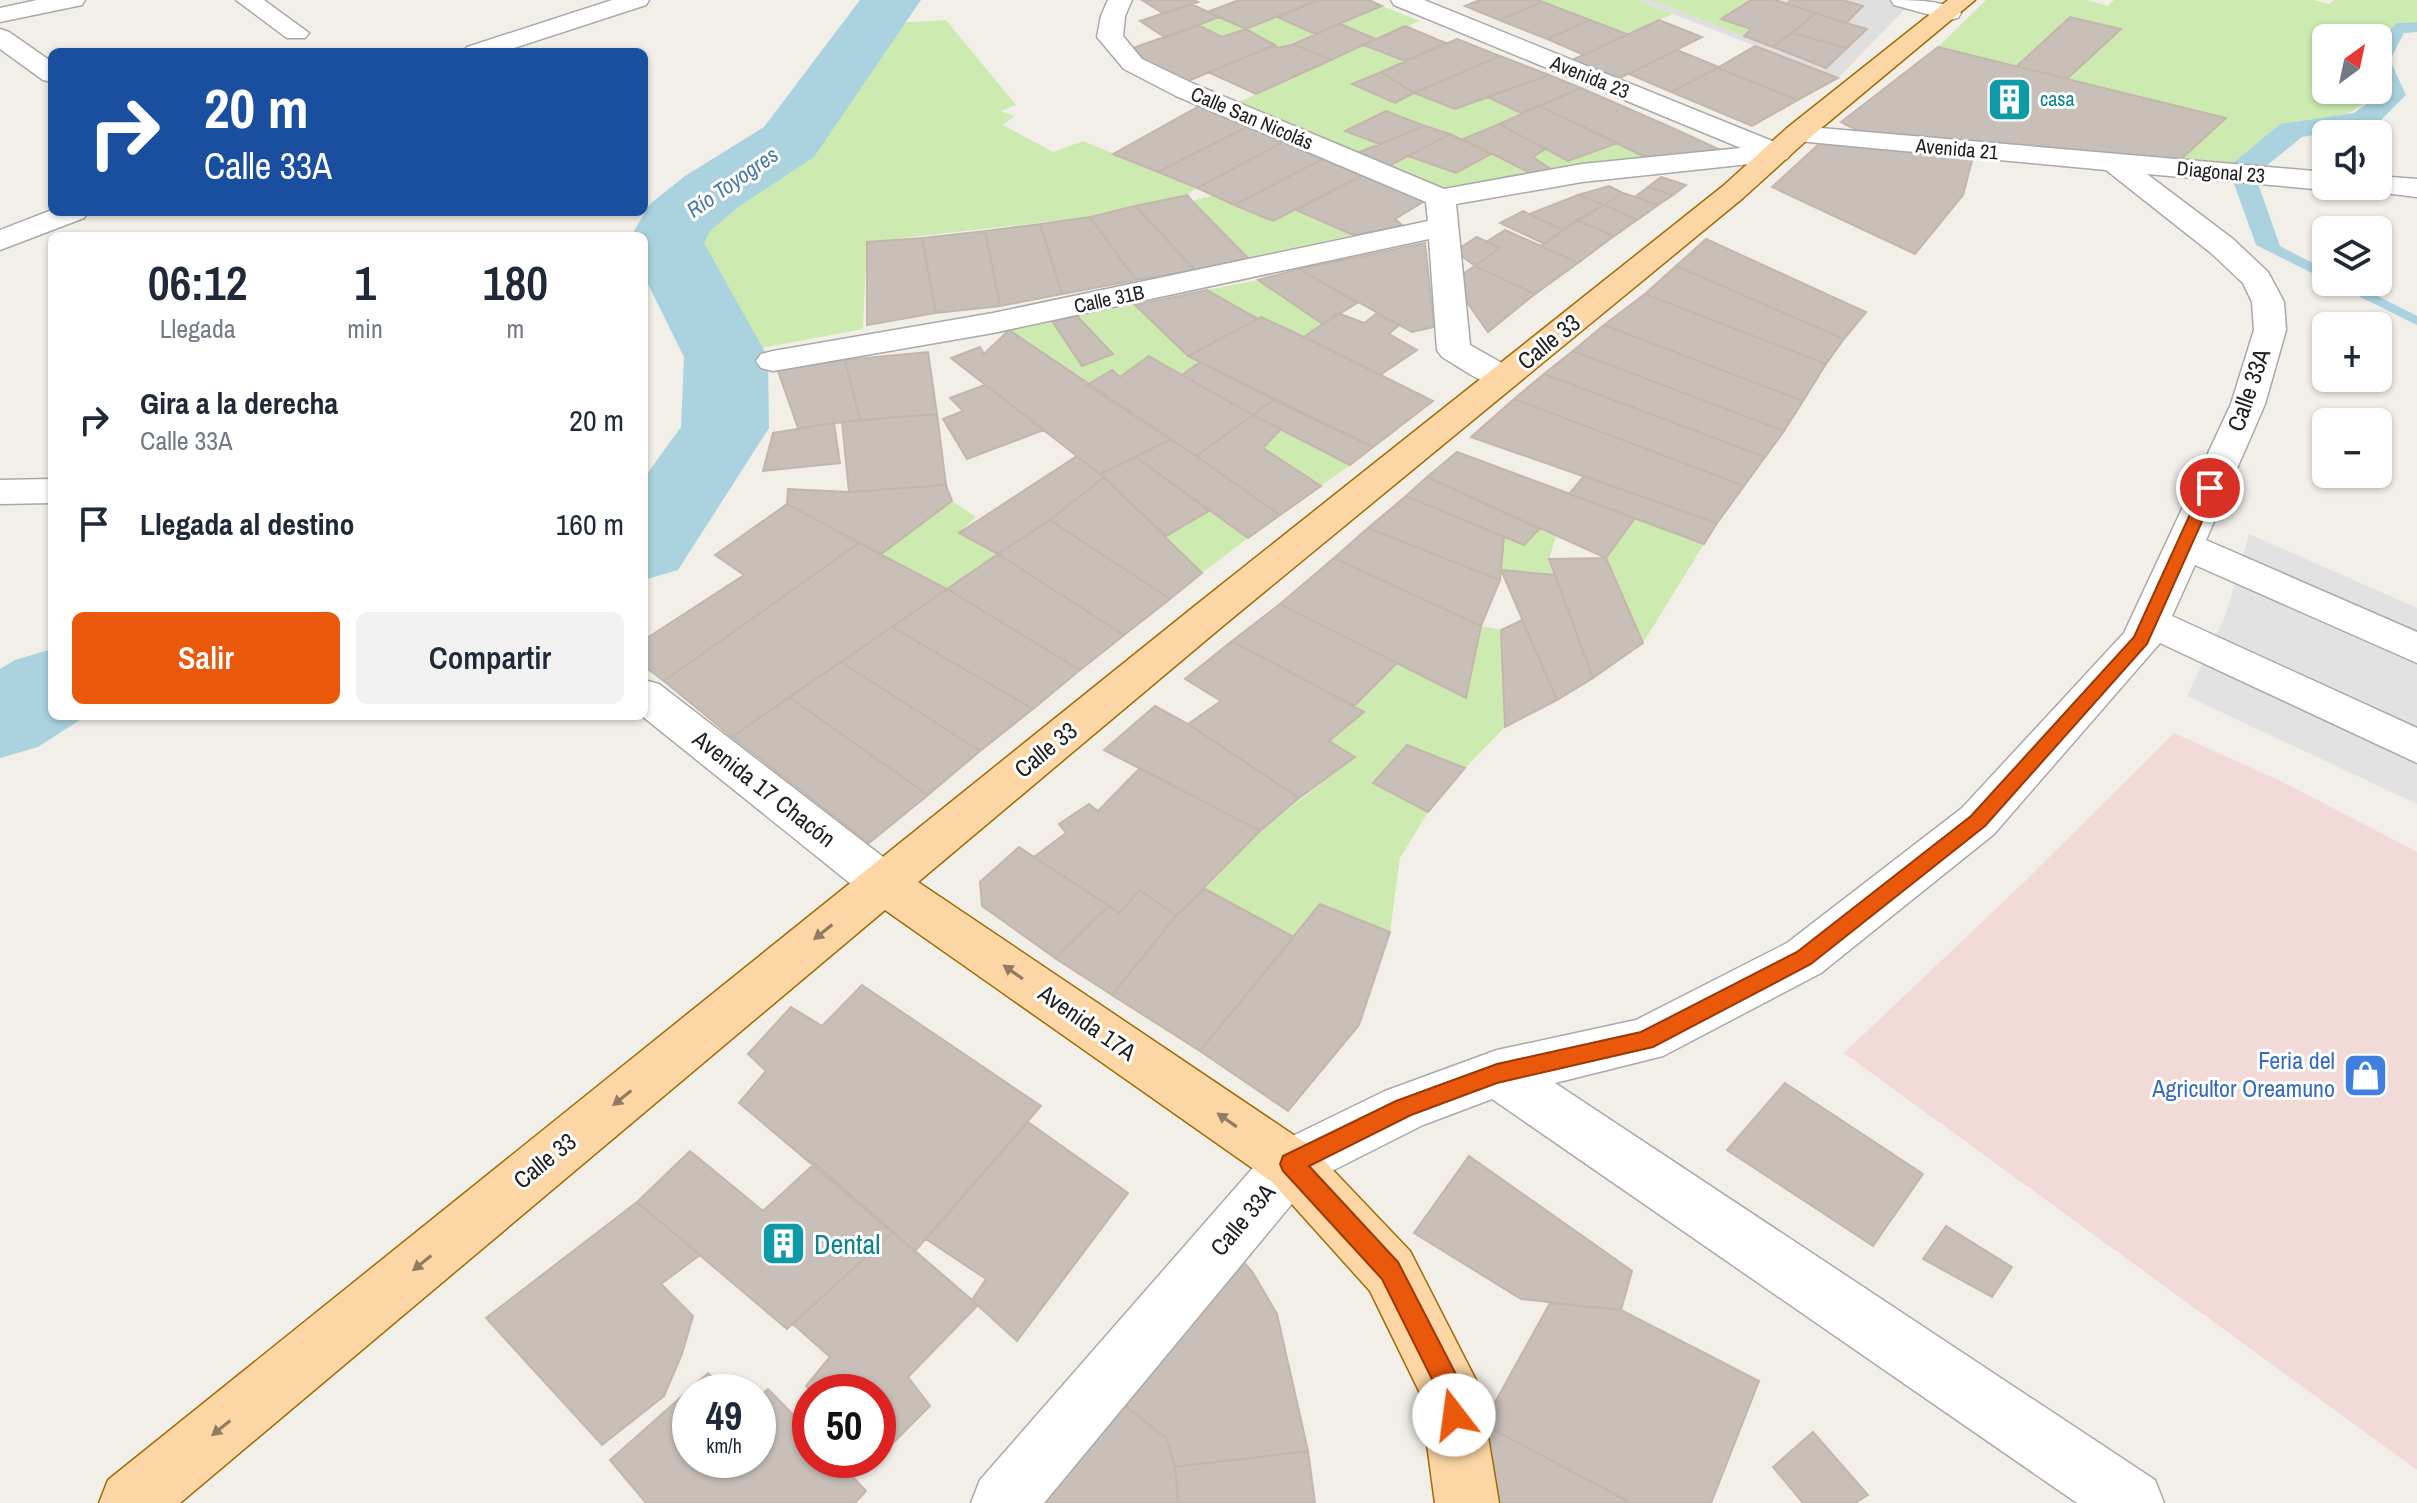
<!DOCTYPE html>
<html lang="es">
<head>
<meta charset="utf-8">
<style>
  body { margin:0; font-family:"Archivo Narrow",sans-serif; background:#f2f2f3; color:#1f2937; height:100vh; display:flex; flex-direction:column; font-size:30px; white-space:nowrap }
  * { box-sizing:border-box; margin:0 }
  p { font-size:26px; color:#747a83 }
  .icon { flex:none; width:44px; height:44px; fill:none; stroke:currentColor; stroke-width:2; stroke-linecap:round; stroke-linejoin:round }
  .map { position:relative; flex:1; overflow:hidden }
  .panel { position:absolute; left:48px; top:232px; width:600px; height:488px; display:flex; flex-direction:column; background:#fff; border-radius:12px; box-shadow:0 2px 6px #0004 }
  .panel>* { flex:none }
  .hud { position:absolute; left:48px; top:48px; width:600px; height:168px; border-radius:12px; box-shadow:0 2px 6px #0004; background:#1a4fa0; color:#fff; overflow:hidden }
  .needle { width:52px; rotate:33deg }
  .buttons { position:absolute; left:2312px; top:24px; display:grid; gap:16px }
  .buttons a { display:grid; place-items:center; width:80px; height:80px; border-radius:12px; background:#fff; box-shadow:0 2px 6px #0004; font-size:40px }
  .speed { position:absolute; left:672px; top:1374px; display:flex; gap:16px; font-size:40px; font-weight:700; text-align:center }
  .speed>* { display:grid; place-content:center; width:104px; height:104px; border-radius:50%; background:#fff; box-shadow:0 2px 6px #0004; line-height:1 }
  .speed small { font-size:20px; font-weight:400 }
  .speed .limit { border:12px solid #d22; background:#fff; color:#111 }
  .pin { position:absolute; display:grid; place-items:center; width:68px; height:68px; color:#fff; margin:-34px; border:4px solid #fff; border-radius:50%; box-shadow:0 2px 8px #0007 }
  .me { position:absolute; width:88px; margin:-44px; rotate:345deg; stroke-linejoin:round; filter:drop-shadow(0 0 6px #0008) }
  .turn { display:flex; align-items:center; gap:28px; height:168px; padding:0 24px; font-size:36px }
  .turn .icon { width:104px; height:104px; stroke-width:2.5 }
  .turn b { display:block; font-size:56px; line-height:68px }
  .eta { display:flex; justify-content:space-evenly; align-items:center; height:136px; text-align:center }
  .eta b { font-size:48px; font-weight:600; line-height:56px }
  .action { display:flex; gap:16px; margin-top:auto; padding:16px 24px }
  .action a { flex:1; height:92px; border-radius:12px; background:#ea580c; color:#fff; font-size:32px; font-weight:600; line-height:92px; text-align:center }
  .action a+a { background:#f2f2f3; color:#1f2937 }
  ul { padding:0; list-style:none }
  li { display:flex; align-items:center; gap:24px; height:104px; padding:0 24px }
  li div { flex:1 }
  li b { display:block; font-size:30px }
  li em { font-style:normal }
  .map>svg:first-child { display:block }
  .residential { fill:#e0dfdf }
  .commercial { fill:#f2dad9 }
  .grass { fill:#cdebb0 }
  .parking { fill:#e2e2e2 }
  .water { fill:#aad3df }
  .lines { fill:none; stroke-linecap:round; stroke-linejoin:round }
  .river { fill:#aad3df; fill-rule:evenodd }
  .building { fill:#c7bfb8; stroke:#c4b6ab; stroke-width:2 }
  .minor-casing { stroke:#a9a9a9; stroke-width:3 }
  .major-casing { stroke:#a06b00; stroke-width:3 }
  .minor { fill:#fff; fill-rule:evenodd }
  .major { fill:#fcd6a4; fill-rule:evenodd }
  .oneway { fill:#8f7c63 }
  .route { fill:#ea580c; stroke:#983908; stroke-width:2 }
  .labels { text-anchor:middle; stroke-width:6; stroke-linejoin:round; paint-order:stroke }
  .far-street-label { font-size:20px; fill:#222; stroke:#fff }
  .far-culture-label { font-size:20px; fill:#0d838f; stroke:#fff; text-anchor:start }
  .far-water-label { font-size:22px; font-style:italic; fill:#4a7aab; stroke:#fff }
  .street-label { font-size:24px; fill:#222; stroke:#fff }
  .shop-label { font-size:24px; fill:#366cbe; stroke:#fff; text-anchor:end }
  .near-culture-label { font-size:28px; fill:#0d838f; stroke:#fff; text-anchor:start }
</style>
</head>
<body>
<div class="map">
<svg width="2417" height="1503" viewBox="0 0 2417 1503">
  <rect width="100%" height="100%" fill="#f2efe9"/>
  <path class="residential" d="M1637,0H1914L1838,78Z"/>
  <path class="commercial" d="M2174,733L2283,782L2417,852V1470L1844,1053L2021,885Z"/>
  <path class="grass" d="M1538,0H1637L1673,14L1627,34Z
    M1652,0H1751L1722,19L1751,29L1744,36Z
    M1986,0H2087L2108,6L2114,0H2314L2329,4L2334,0H2417V22L2396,23L2378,44V38H2326V90H2378V78L2383,91L2347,114L2280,124L2228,167L2178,162L2225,118L2067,79L2120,29L2070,16L2017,66L1938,47Z
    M1382,6L1420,21L1376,39L1340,24Z
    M1277,16L1315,34L1278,48L1247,29L1222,37L1198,25L1219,17Z
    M946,20L1016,105L1001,111L1015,116L1003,125L1053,152L1083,141L1197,188L1187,195L1090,217L867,242L863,329L724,355L666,243L677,220L709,194L792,142L874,24Z
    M1363,45L1405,61L1353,85L1395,103L1414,93L1487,97L1521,113L1463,139L1386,111L1347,131L1379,144L1357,153L1237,103Z
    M1618,143L1647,158L1551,169L1533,157L1545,149Z
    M1491,154L1530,173L1443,189L1389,166L1408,156L1456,173Z
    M1214,195L1273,221L1296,210L1353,235L1248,258L1192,201Z
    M1258,280L1323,324L1304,337L1257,318L1207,290Z
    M1135,305L1187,355L1200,362L1182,375L1120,377L1111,370L1087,385L1009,330L1052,321L1083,366L1112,354L1077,316Z
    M1281,429L1350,465L1321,486L1263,448Z
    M952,501L976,517L959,533L998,554L947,589L881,554Z
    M1209,511L1248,538L1202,573L1166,536Z
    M1635,518L1704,544L1643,643L1606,558Z
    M1539,529L1556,536L1549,559L1555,575L1501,570L1504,537L1524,545Z
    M1481,626L1501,630L1505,727L1465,768L1407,745L1374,783L1428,812L1400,858L1390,932L1294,937L1205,889L1260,831L1354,758L1329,741L1363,712L1354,706L1397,663L1465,698Z"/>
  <path class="parking" d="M2249,534L2417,608V804L2187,696L2226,614Z"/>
  <path class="water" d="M2417,22V32L2404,33L2390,60L2406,95L2377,124L2302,137L2255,175L2280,246L2326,270V280L2256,245L2228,167L2280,124L2354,113L2383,92L2378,78V44L2396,23Z
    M2330,282H2350L2417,316V325Z"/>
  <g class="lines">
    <path class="river" d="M860,0H921L814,157L737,208L710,231L704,243L768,357L769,428L678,570L644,580V478L681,427L684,357L644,276V236H631L650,204L685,176L764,127Z
      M52,649V716H86L38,747L0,758V669L15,660Z"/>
  </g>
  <path class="building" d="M1142,0H1194L1198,2L1164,14Z
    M1239,0H1318L1246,29L1207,12Z
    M1319,0H1369L1382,6L1315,34L1277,17Z
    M1480,0H1538L1543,2L1499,20L1465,6Z
    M1751,0H1775L1816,13L1773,47L1744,36L1751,29L1721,19Z
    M1791,0H1842L1863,6L1846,23L1787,4Z
    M1543,2L1590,20L1547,39L1499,20Z
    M1191,4L1219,17L1166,38L1140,21Z
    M1816,13L1846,23L1867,29L1847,48L1792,33Z
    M2070,17L2121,29L2067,79L2017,66Z
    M1590,20L1627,34L1584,55L1547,39Z
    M1659,20L1702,37L1616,80L1570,61Z
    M1340,24L1376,39L1331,60L1293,44Z
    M1198,25L1222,37L1246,29L1275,45L1186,82L1144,61L1133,48Z
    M1405,26L1446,43L1405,61L1363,45Z
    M1792,33L1847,48L1826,68L1773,47Z
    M1457,39L1500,56L1414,93L1381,72Z
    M1293,44L1331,60L1256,94L1208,72L1274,46L1278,48Z
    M1755,46L1838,78L1798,100L1717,68Z
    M1938,47L2067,79L2226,118L2178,162L1864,134L1841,122Z
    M1677,50L1719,67L1671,92L1629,74Z
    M1500,56L1549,75L1455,109L1414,93Z
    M1717,68L1798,100L1752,126L1671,92Z
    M1381,72L1414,93L1395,103L1352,84Z
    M1549,75L1581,88L1521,113L1487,97Z
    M1581,88L1668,126L1723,151L1647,158L1539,106Z
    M1201,105L1251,125L1158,172L1113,154Z
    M1539,106L1618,143L1568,161L1499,124Z
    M1386,111L1425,126L1379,144L1345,131Z
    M1499,124L1545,149L1533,157L1551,169L1530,173L1463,139Z
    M1251,125L1287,140L1197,188L1158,172Z
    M1425,126L1450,134L1389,166L1357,153Z
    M1450,134L1491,154L1456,173L1408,156Z
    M1287,140L1325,158L1234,205L1197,188Z
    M1820,143L1973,157L1963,195L1915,254L1772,187Z
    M1325,158L1365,174L1273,221L1234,205Z
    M1365,174L1425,201L1395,219L1403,226L1353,235L1296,210Z
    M1661,177L1686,185L1673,195L1648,187Z
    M1609,186L1623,193L1604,205L1578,195Z
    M1648,187L1673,195L1658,205L1635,197Z
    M1623,193L1635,197L1658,205L1637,220L1604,205Z
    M1187,195L1192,201L1248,258L1195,270L1135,206Z
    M1578,195L1604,205L1563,230L1529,214Z
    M1604,205L1637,220L1614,236L1576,220Z
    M1135,206H1136L1195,270L1136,280L1090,217Z
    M1523,211L1529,214L1563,230L1545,244L1500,223Z
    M1090,217L1136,280L1062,294L1040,224Z
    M1576,220L1614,236L1578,263L1541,246Z
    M1040,224L1062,294L1000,306L985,231Z
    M1505,230L1541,246L1578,263L1535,294L1475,266L1500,248L1486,242Z
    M985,231L1000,306L936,313L922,238Z
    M1477,237L1500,248L1475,266L1455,251Z
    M922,238L936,313L867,325V242Z
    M1706,239L1866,312L1844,339L1676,266Z
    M1425,243L1434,327L1412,332L1299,269Z
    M1475,266L1535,294L1488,332L1452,281Z
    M1676,266L1844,339L1826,364L1645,294Z
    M1299,269L1357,303L1323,324L1258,280Z
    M1207,290L1258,319L1188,356L1135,305Z
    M1645,294L1826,364L1803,401L1604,325Z
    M1338,313L1364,323L1376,314L1399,325L1389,334L1417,350L1380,375L1304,337Z
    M1077,316L1113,354L1082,366L1052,321Z
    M1261,317L1304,337L1433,401L1373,447L1188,356Z
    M1604,325L1803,401L1784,431L1573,351Z
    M1009,330L1171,439L1100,474L951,358L980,347L984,354Z
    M1573,351L1784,431L1765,457L1544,374Z
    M928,352L937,414L860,420L845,360Z
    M1149,356L1182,375L1253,415L1196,456L1087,385L1112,370L1120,377Z
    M845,360L860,420L798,428L777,368Z
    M1200,362L1273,400L1253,415L1182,375Z
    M1544,374L1765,457L1744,486L1514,399Z
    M985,385L1044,430L967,459L943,419L963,411L950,398Z
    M1514,399L1744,486L1717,523L1471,437Z
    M1273,400L1373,447L1350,465L1253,415Z
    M937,414L946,485L849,492L842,422Z
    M1253,415L1281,429L1263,448L1321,486L1280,515L1196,456Z
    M834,423L840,463L763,471L773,433Z
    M1171,439L1196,456L1280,515L1248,538L1136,457Z
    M1457,452L1635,518L1606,558L1427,477Z
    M1077,456L1104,477L1055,516L998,554L959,533Z
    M1136,457L1209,511L1166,536L1100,474Z
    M1584,476L1717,523L1704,544L1569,494Z
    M1104,477L1202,573L1170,599L1050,520Z
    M1427,477L1539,529L1524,545L1406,496Z
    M946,485L952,501L881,554L787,504L788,489L849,492Z
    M1406,496L1504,537L1500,580L1368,528Z
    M787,504L859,543L664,681L644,666V640L744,575L715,555Z
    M1050,520L1170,599L1124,635L998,554Z
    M1368,528L1500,580L1481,626L1334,558Z
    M859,543L947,589L732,737L664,681Z
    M998,554L1124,635L1080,670L947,589Z
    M1334,558L1481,626L1466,698L1280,604Z
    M1606,558L1643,643L1593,678L1549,559Z
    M1501,570L1555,575L1593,678L1557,700Z
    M947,589L1080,670L1033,709L892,627Z
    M1280,604L1397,663L1354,706L1232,641Z
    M1522,620L1557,700L1505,727L1501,630Z
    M892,627L1033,709L980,751L841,662Z
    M1232,641L1364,712L1329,741L1355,757L1299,798L1188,724L1221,701L1185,679Z
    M841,662L980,751L928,795L789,697Z
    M789,697L928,795L869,843L732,737Z
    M1155,706L1188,724L1299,798L1260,831L1104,750Z
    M1407,745L1465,768L1428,812L1373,783Z
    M1140,768L1260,831L1176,916L1140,890L1119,913L1034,857L1066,833L1059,824L1089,804L1098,811Z
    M1019,847L1109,906L1055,958L982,906L980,882Z
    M1205,889L1294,937L1200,1051L1112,995L1176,916Z
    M1140,890L1176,916L1112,995L1055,958L1109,906L1119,913Z
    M1320,904L1390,932L1359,1025L1288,1111L1200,1051Z
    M862,985L1041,1106L915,1251L739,1103L766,1071L748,1054L791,1007L822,1026Z
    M1785,1083L1923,1174L1873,1246L1727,1150Z
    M1028,1122L1128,1193L1017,1341L972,1300L986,1279L926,1239Z
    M690,1151L763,1211L815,1163L893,1232L787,1329L637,1202Z
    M1469,1156L1632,1271L1621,1310L1521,1299L1414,1233Z
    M637,1202L700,1255L661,1284L693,1316L682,1354L664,1396L602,1445L486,1318Z
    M1946,1226L2012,1267L1992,1297L1923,1259Z
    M893,1232L978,1305L908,1377L930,1406L882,1454L878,1450V1392H812L806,1386L830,1357L793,1324Z
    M1234,1251L1253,1273L1277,1314L1308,1451L1175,1467L1166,1438L1115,1398Z
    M1550,1303L1621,1310L1759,1381L1711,1503H1631L1483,1424Z
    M708,1373L728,1392H690V1460H758V1398L768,1389L810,1432V1460H837L866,1491L855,1503H646L610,1460Z
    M1115,1398L1166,1438L1175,1467L1178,1503H1025Z
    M1483,1424L1631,1503H1495Z
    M1813,1432L1868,1495L1855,1503H1803L1773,1467Z
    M1308,1451L1315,1503H1178L1175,1467Z"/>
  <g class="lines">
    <defs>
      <path id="minor" d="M37,0H85L82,5L0,22V8Z
        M236,0H264L309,33L305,38H287Z
        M612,0H649L646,5L502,52H463L467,47Z
        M1108,0H1132L1125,16L1123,36L1142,59L1194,84L1444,189L1582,164L1741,148L1394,5L1391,0H1424L1787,147L1791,153L1787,159L1777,161L1582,182L1456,204L1470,345L1516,371L1521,378L1516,385C1490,392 1465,370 1442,357L1437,350L1429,239L993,333L773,371L761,368L756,361L761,354L773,351L993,313L1428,221L1426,202L1176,96L1124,69L1097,37L1101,16Z
        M1891,0C1911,0 1948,0 1961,13L1958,18L1949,20L1894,5Z
        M0,29L9,32L52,62V82L43,80L0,49Z
        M1797,126L2326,172V186H2337L2326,190L2147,174L2233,239L2268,272L2284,302L2286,330L2265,404L2206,540L2417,632V663L2195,565L2172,616L2417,728V763L2160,643L1994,834L1821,973L1663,1056L1555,1083L2155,1480L2164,1503H2077L1492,1099L1423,1125L1310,1182L1044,1503H971L980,1480L1272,1146L1385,1091L1497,1050L1636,1020L1787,943L1962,808L2124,633L2231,404L2254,330L2252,302L2243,283L2211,253L2106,170L1787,140L1783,134L1787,128Z
        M2378,176L2417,179V197L2368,191L2364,186H2378Z
        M52,210L88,212L84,218L0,250V230Z
        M52,479V503L0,504V480Z
        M644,680L659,684L900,870L907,883L900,896L883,902L866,896L642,716Z"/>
      <path id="major" d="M1948,0H1975L1807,140L1743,198L1224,625L918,882L1310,1146L1410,1251L1480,1388L1499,1503H1435L1420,1393L1370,1291L1272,1182L885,910L180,1503H99L108,1480L1196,605L1723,186L1787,128Z"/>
    </defs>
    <use href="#minor" class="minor-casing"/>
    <use href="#major" class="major-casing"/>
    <use href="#minor" class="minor"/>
    <use href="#major" class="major"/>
  </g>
  <defs><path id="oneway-solid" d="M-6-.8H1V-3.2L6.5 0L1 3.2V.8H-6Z" transform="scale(2)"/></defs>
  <g class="oneway">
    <use href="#oneway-solid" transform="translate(823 932) rotate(141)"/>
    <use href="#oneway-solid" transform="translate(1013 972) rotate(-145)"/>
    <use href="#oneway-solid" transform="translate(622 1098) rotate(141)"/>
    <use href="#oneway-solid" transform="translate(1227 1120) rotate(-145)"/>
    <use href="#oneway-solid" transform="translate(422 1263) rotate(141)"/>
    <use href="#oneway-solid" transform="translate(221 1428) rotate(141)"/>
  </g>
  <path class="route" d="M2210,484L2217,488L2147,644L1985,826L1811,964L1653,1047L1497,1083L1411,1115L1309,1166L1398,1262L1463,1388L1467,1415L1463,1424L1454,1428L1445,1424L1438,1391L1382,1279L1283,1171L1280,1164L1283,1156L1396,1101L1497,1064L1641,1032L1797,952L1971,816L2134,637L2202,488Z"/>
  <defs>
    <symbol id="building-square" viewBox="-11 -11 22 22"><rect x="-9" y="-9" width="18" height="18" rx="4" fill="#0f9aa8" stroke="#fff"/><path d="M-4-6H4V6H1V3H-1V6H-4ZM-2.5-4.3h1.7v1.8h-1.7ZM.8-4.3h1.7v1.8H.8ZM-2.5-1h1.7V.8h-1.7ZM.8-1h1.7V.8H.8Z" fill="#fff"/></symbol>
    <symbol id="shop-square" viewBox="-11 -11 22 22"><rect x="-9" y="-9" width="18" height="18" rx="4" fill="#3f7fe0" stroke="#fff"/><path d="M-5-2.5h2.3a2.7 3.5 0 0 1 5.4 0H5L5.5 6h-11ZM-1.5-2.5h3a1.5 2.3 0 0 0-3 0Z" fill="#fff"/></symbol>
  </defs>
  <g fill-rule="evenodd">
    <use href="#building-square" x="1984" y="74" width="51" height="51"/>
    <use href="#shop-square" x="2340" y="1050" width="51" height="51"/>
    <use href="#building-square" x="758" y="1218" width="51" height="51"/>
  </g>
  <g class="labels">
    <g class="far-street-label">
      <text transform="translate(1590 77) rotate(22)" y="7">Avenida 23</text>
      <text transform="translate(1252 118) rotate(23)" y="7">Calle San Nicolás</text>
      <text transform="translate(1957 149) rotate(5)" y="7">Avenida 21</text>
      <text transform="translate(2221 172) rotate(5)" y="7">Diagonal 23</text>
      <text transform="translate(1109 299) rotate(-12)" y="7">Calle 31B</text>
    </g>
    <g class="far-culture-label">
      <text x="2040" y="106">casa</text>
    </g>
    <g class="far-water-label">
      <text transform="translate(732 182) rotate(-35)" y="8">Río Toyogres</text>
    </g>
    <g class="street-label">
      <text transform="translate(1549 342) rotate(-39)" y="8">Calle 33</text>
      <text transform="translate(2249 390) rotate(-71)" y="8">Calle 33A</text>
      <text transform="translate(1046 750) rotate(-39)" y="8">Calle 33</text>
      <text transform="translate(764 789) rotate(38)" y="8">Avenida 17 Chacón</text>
      <text transform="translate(1087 1023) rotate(35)" y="8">Avenida 17A</text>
      <text transform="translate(545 1161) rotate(-39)" y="8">Calle 33</text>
      <text transform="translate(1243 1220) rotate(-50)" y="8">Calle 33A</text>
    </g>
    <g class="shop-label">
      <text x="2335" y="1069">Feria del<tspan x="2335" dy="28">Agricultor Oreamuno</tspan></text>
    </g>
    <g class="near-culture-label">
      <text x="814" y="1254">Dental</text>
    </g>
  </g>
</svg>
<div class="buttons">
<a><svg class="needle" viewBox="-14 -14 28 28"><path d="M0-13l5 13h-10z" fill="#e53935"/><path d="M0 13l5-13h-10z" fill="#747a83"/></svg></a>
<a><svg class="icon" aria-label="sound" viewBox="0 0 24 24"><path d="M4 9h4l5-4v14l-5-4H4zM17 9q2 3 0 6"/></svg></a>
<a><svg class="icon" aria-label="layers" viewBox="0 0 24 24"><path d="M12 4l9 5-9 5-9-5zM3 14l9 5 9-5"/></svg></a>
<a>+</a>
<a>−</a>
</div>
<div class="speed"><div>49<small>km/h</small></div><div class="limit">50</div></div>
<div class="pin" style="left:2210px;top:488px;background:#d93025"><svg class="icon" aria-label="arrive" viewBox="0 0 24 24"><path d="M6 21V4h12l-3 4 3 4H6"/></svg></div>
<svg class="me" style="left:1454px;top:1415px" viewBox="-20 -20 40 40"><circle r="19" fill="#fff"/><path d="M0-13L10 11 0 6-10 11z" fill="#ea580c"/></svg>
<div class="hud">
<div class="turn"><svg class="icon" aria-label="right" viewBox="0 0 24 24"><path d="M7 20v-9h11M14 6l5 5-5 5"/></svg><div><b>20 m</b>Calle 33A</div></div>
</div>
<section class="panel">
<div class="eta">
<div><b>06:12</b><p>Llegada</p></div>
<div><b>1</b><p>min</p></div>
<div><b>180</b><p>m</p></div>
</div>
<ul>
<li><svg class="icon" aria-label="right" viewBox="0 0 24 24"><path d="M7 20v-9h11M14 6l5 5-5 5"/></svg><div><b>Gira a la derecha</b><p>Calle 33A</p></div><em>20 m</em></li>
<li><svg class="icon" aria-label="arrive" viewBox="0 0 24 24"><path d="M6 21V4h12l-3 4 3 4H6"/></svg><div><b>Llegada al destino</b></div><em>160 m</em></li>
</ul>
<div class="action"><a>Salir</a><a>Compartir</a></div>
</section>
</div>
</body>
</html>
